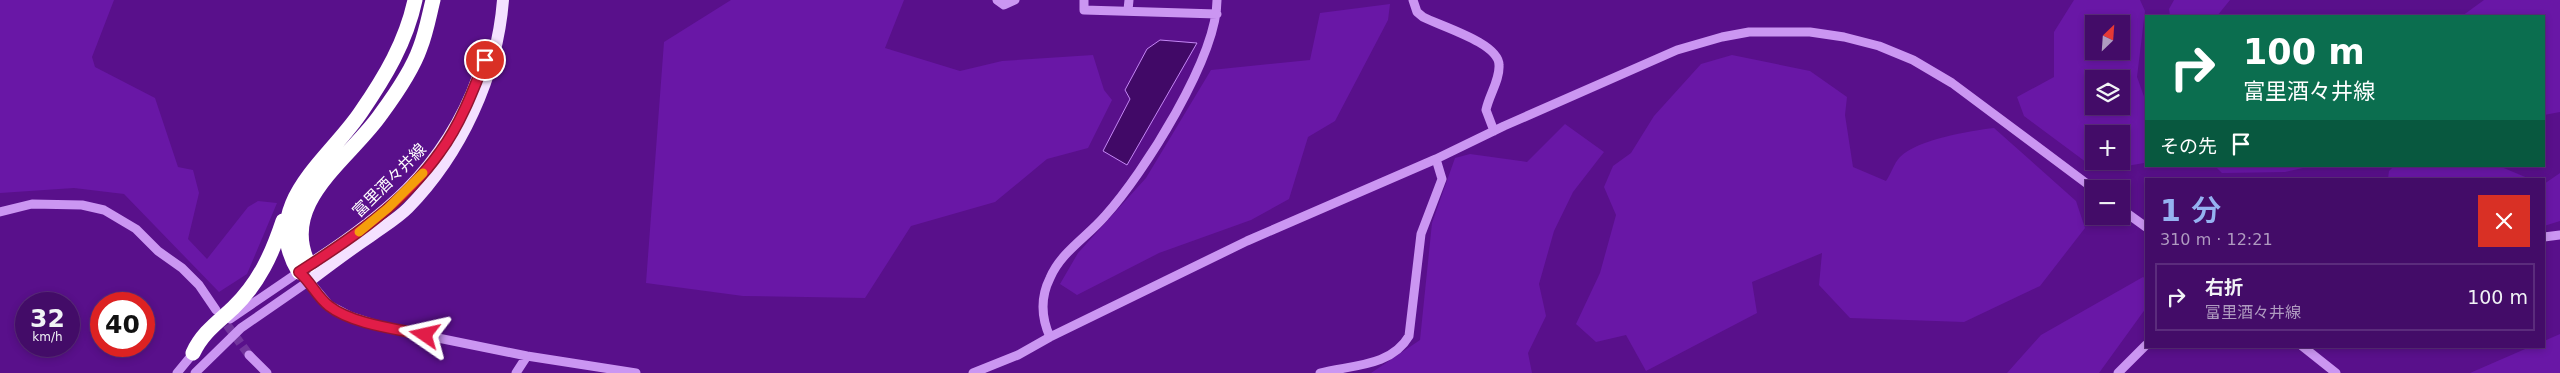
<!DOCTYPE html>
<html lang="ja">
<head>
<meta charset="utf-8">
<style>
  body { margin:0; font-family:"DejaVu Sans","Noto Sans JP",sans-serif; background:#4a156e; color:#f1f3f6; height:100vh; display:flex; flex-direction:column; font-size:19px; white-space:nowrap }
  * { box-sizing:border-box; margin:0 }
  p { font-size:16px; color:#af9bc0 }
  .icon { flex:none; width:28px; height:28px; fill:none; stroke:currentColor; stroke-width:2; stroke-linecap:round; stroke-linejoin:round }
  .map { position:relative; flex:1; overflow:hidden }
  .sheet { position:absolute; left:2145px; top:178px; width:400px; height:170px; display:flex; flex-direction:column; background:#430c68; border-radius:0px; box-shadow:0 2px 8px #0003,0 0 0 1px #5b2c7c }
  .sheet>* { flex:none }
  .top-card { position:absolute; left:2145px; top:15px; width:400px; height:152px; border-radius:0px; box-shadow:0 2px 8px #0003,0 0 0 1px #5b2c7c; background:#0b6e4f; color:#fff; overflow:hidden }
  .needle { width:32px; rotate:25deg }
  .tools { position:absolute; left:2085px; top:15px; display:grid; gap:10px }
  .tools a { display:grid; place-items:center; width:45px; height:45px; border-radius:0px; background:#430c68; box-shadow:0 2px 8px #0003,0 0 0 1px #5b2c7c; font-size:25px }
  .speed { position:absolute; left:15px; top:292px; display:flex; gap:10px; font-size:25px; font-weight:700; text-align:center }
  .speed>* { display:grid; place-content:center; width:65px; height:65px; border-radius:50%; background:#430c68; box-shadow:0 2px 8px #0003,0 0 0 1px #5b2c7c; line-height:1 }
  .speed small { font-size:12px; font-weight:400 }
  .speed .limit { border:8px solid #d22; background:#fff; color:#111 }
  .pin { position:absolute; display:grid; place-items:center; width:42px; height:42px; color:#fff; margin:-21px; border:2px solid #fff; border-radius:50%; box-shadow:0 1px 5px #0007 }
  .me { position:absolute; width:55px; margin:-28px; rotate:281deg; stroke-linejoin:round; filter:drop-shadow(0 0 4px #0008) }
  .turn { display:flex; align-items:center; gap:18px; height:105px; padding:0 15px; font-size:22px }
  .turn .icon { width:65px; height:65px; stroke-width:2.5 }
  .turn b { display:block; font-size:35px; line-height:42px }
  .then { display:flex; align-items:center; height:48px; padding:0 15px; background:#0003; gap:10px; font-size:19px }
  .round { display:grid; place-items:center; flex:none; width:52px; height:52px; border-radius:0px; background:#4a156e }
  .summary { display:flex; align-items:center; justify-content:space-between; height:85px; padding:0 15px }
  h1 { font-size:30px; font-weight:600; line-height:38px; color:#95b2f1 }
  ul { padding:0; list-style:none }
  li { display:flex; align-items:center; gap:15px; height:68px; margin:0 10px 8px; padding:0 5px; border:2px solid #5b2c7c; border-radius:0px }
  li div { flex:1 }
  li b { display:block; font-size:19px }
  li em { font-style:normal }
  .map>svg:first-child { display:block }
  .green { fill:#6917a6; fill-rule:evenodd }
  .water { fill:#410967; stroke:#c587f6 }
  .lines { fill:none; stroke-linecap:round; stroke-linejoin:round }
  .minor-tunnel { stroke:#72349c; stroke-width:9; stroke-dasharray:9 4.5; stroke-linecap:butt }
  .minor { stroke:#cb96f2; stroke-width:9 }
  .major { stroke:#f4e1ff; stroke-width:12 }
  .highway { stroke:#fff; stroke-width:15 }
  .route-casing { stroke:#92132f; stroke-width:12 }
  .route { stroke:#e11d48; stroke-width:9 }
  .slow { stroke:#f59e0b; stroke-width:9 }
  .labels { text-anchor:middle; stroke-width:5; stroke-linejoin:round; paint-order:stroke }
  .street-label { font-size:16px; fill:#fff; stroke:#59108b }
</style>
</head>
<body>
<div class="map">
<svg width="2560" height="373" viewBox="0 0 2560 373">
  <rect width="100%" height="100%" fill="#59108b"/>
  <path class="green" d="M0,0H114L92,57L95,67L155,98L178,167L193,170L199,193L188,239L207,259L248,207L258,201L277,203L247,274L219,292L124,194L74,188L0,193Z
    M731,0H904L885,48L960,71L1002,61L1093,55L1104,90L1112,100L1088,148L1047,159L995,202L911,226L865,298L743,296L646,283L664,42Z
    M2074,0H2140L2145,11L2137,77L2146,102L2144,163L2098,171L2024,116L2017,97L2054,77V32ZM2094,24H2121V51H2094ZM2094,79H2121V106H2094ZM2094,134H2121V161H2094Z
    M2174,0H2230L2217,16H2170L2169,9Z
    M2484,0H2560V112L2544,115V16H2462Z
    M1390,4L1388,20L1335,121L1308,137L1289,199L1251,220L1159,253L1077,295L1060,284L1078,253L1146,178L1211,70L1310,60L1320,13Z
    M1732,55L1810,71L1847,97L1845,115L1853,167L1886,181C1891,174 1894,163 1900,157C1918,139 1970,131 1994,128L2076,201L2085,228L2040,286L1964,322L1850,318L1819,285L1822,253L1752,282L1757,313L1646,371L1626,335L1596,342L1576,324L1600,273L1616,215L1604,187L1613,166L1631,153L1654,116L1701,64Z
    M1565,124L1604,152L1573,192L1554,231L1539,284L1546,316L1528,353L1532,373H1371L1420,340L1432,223L1455,158L1470,154L1527,162Z
    M2215,166H2312L2285,172L2222,173Z
    M2394,166H2499L2530,179H2388L2389,171Z
    M2560,173V221L2544,226V184Z
    M2143,277L2146,279V308L2099,373H2007L2041,335Z
    M2560,334V373H2470L2532,346H2544V341Z"/>
  <path class="water" d="M1160,40L1197,43L1127,165L1103,151L1130,99L1125,90L1147,49Z"/>
  <g class="lines">
    <path class="minor-tunnel" d="M219,314L249,355"/>
    <path class="minor" d="M997,0L1004,5L1015,0
      M1084,0V10L1217,14
      M1413,0L1417,12L1423,17C1440,26 1499,43 1499,65C1500,80 1489,95 1486,110L1494,131
      M1128,10L1129,0
      M2121,209L2146,227
      M0,212L32,204L82,205L104,210L136,229L158,251L182,268L199,285L216,310
      M2544,237L2560,235
      M230,319L299,272L309,281L329,305L350,316L384,327L527,356L636,373
      M1050,337C1041,317 1040,298 1050,278C1061,252 1087,237 1105,216C1144,173 1217,57 1217,0
      M2302,346L2336,373
      M249,355L267,373
      M177,373L196,350
      M195,373L241,328L309,281
      M516,373L527,356
      M973,373L1018,355L1050,337L1247,241L1436,159L1504,126L1677,50L1722,37L1749,32H1810L1844,37L1879,46L1913,60L1952,83L2094,189
      M1320,373C1351,365 1391,367 1409,336L1421,234L1442,179L1436,159
      M2118,373L2146,345"/>
    <path class="major" d="M301,270C382,219 444,170 478,77
      M309,281C330,265 350,250 371,236C383,227 397,219 408,208C461,154 497,76 503,0"/>
    <path class="highway" d="M309,265C277,203 350,159 381,114C395,95 412,71 420,48C426,33 429,16 433,0
      M299,272C258,205 329,160 361,112C385,77 406,42 415,0
      M193,353C202,333 218,322 233,308C259,283 272,254 283,221"/>
  </g>
  <g class="lines">
    <defs>
      <path id="route" d="M425,335C397,329 352,324 329,306C317,297 311,282 299,272C351,239 404,203 440,152C460,125 473,91 485,60"/>
    </defs>
    <use href="#route" class="route-casing"/>
    <use href="#route" class="route"/>
    <path class="slow" d="M359,232L388,208L423,173"/>
  </g>
  <g class="labels">
    <g class="street-label">
      <text transform="translate(389 180) rotate(-45)" y="6">富里酒々井線</text>
    </g>
  </g>
</svg>
<div class="tools">
<a><svg class="needle" viewBox="-14 -14 28 28"><path d="M0-13l5 13h-10z" fill="#e53935"/><path d="M0 13l5-13h-10z" fill="#af9bc0"/></svg></a>
<a><svg class="icon" aria-label="layers" viewBox="0 0 24 24"><path d="M12 4l9 5-9 5-9-5zM3 14l9 5 9-5"/></svg></a>
<a>+</a>
<a>−</a>
</div>
<div class="speed"><div>32<small>km/h</small></div><div class="limit">40</div></div>
<div class="pin" style="left:485px;top:60px;background:#d93025"><svg class="icon" aria-label="arrive" viewBox="0 0 24 24"><path d="M6 21V4h12l-3 4 3 4H6"/></svg></div>
<svg class="me" style="left:425px;top:335px" viewBox="-20 -20 40 40"><path d="M0-17L14 15 0 8-14 15z" fill="#e11d48" stroke="#fff" stroke-width="4"/></svg>
<div class="top-card">
<div class="turn"><svg class="icon" aria-label="right" viewBox="0 0 24 24"><path d="M7 20v-9h11M14 6l5 5-5 5"/></svg><div><b>100 m</b>富里酒々井線</div></div>
<div class="then">その先<svg class="icon" aria-label="arrive" viewBox="0 0 24 24"><path d="M6 21V4h12l-3 4 3 4H6"/></svg></div>
</div>
<section class="sheet">
<div class="summary"><div><h1>1 分</h1><p>310 m · 12:21</p></div><a class="round" style="background:#d93025;color:#fff"><svg class="icon" aria-label="close" viewBox="0 0 24 24"><path d="M6 6l12 12M18 6L6 18"/></svg></a></div>
<ul>
<li><svg class="icon" aria-label="right" viewBox="0 0 24 24"><path d="M7 20v-9h11M14 6l5 5-5 5"/></svg><div><b>右折</b><p>富里酒々井線</p></div><em>100 m</em></li>
</ul>
</section>
</div>
</body>
</html>
